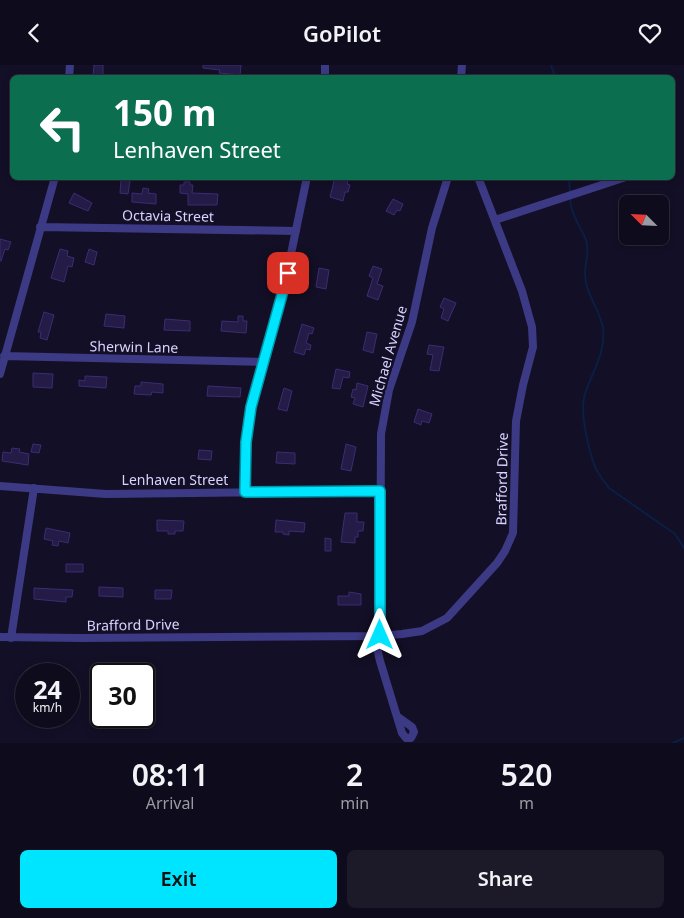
<!DOCTYPE html>
<html lang="en">
<head>
<meta charset="utf-8">
<style>
  body { margin:0; font-family:"Noto Sans",sans-serif; background:#1c1929; color:#f1f3f6; height:100vh; display:flex; flex-direction:column; font-size:19px; white-space:nowrap }
  * { box-sizing:border-box; margin:0 }
  p { font-size:16px; color:#9b9ba3 }
  .icon { flex:none; width:28px; height:28px; fill:none; stroke:currentColor; stroke-width:2; stroke-linecap:round; stroke-linejoin:round }
  .map { position:relative; height:678px; overflow:hidden }
  .drawer { display:flex; flex-direction:column; background:#0e0b1c; flex:1 }
  .drawer>* { flex:none }
  .guide { position:absolute; left:10px; top:10px; width:665px; height:105px; border-radius:8px; box-shadow:0 2px 8px #0003,0 0 0 1px #2e2b3b; background:#0b6e4f; color:#fff; overflow:hidden }
  .needle { width:32px; rotate:294deg }
  .tools { position:absolute; left:619px; top:130px; display:grid; gap:10px }
  .tools a { display:grid; place-items:center; width:50px; height:50px; border-radius:8px; background:#0e0b1c; box-shadow:0 2px 8px #0003,0 0 0 1px #2e2b3b; font-size:25px }
  .speed { position:absolute; left:15px; top:598px; display:flex; gap:10px; font-size:25px; font-weight:700; text-align:center }
  .speed>* { display:grid; place-content:center; width:65px; height:65px; border-radius:50%; background:#0e0b1c; box-shadow:0 2px 8px #0003,0 0 0 1px #2e2b3b; line-height:1 }
  .speed small { font-size:12px; font-weight:400 }
  .speed .limit { border:2px solid #111; border-radius:8px; background:#fff; color:#111 }
  .pin { position:absolute; display:grid; place-items:center; width:42px; height:42px; color:#fff; margin:-21px; border-radius:10px; box-shadow:0 2px 8px #0006 }
  .me { position:absolute; width:55px; margin:-28px; rotate:0deg; stroke-linejoin:round; filter:drop-shadow(0 0 4px #0008) }
  .turn { display:flex; align-items:center; gap:18px; height:105px; padding:0 20px; font-size:22px }
  .turn .icon { width:65px; height:65px; stroke-width:2.5 }
  .turn b { display:block; font-size:35px; line-height:42px }
  .eta { display:flex; justify-content:space-evenly; align-items:center; height:85px; text-align:center }
  .eta b { font-size:30px; font-weight:600; line-height:35px }
  .action { display:flex; gap:10px; margin-top:auto; padding:10px 20px }
  .action a { flex:1; height:58px; border-radius:8px; background:#00e5ff; color:#111; font-size:20px; font-weight:600; line-height:58px; text-align:center }
  .action a+a { background:#1c1929; color:#f1f3f6 }
  header { display:flex; justify-content:space-between; align-items:center; height:65px; padding:0 20px; background:#0e0b1c; font-size:22px; font-weight:600 }
  .map>svg:first-child { display:block }
  .lines { fill:none; stroke-linecap:round; stroke-linejoin:round }
  .stream { stroke:#0a1f44; stroke-width:2 }
  .building { fill:#241b47; stroke:#3b2d73 }
  .minor { stroke:#3d3a85; stroke-width:8 }
  .route-casing { stroke:#0095a6; stroke-width:12 }
  .route { stroke:#00e5ff; stroke-width:9 }
  .labels { text-anchor:middle; stroke-width:5; stroke-linejoin:round; paint-order:stroke }
  .street-label { font-size:14px; fill:#d9d4ff; stroke:#130f26 }
</style>
</head>
<body>
<header><svg class="icon" aria-label="back" viewBox="0 0 24 24"><path d="M15 5l-7 7 7 7"/></svg>GoPilot<svg class="icon" aria-label="heart" viewBox="0 0 24 24"><path d="M12 20l-8-8c-3-5 5-10 8-4 3-6 11-1 8 4z"/></svg></header>
<div class="map">
<svg width="684" height="678" viewBox="0 0 684 678">
  <rect width="100%" height="100%" fill="#130f26"/>
  <g class="lines">
    <path class="stream" d="M551,0L555,12
      M569,112L570,128
      M570,132C570,149 580,160 586,175C590,187 585,197 585,209C585,228 600,245 603,263C606,288 592,307 585,329C579,347 589,387 596,404C600,411 604,417 609,423L675,469L684,483
      M673,678L684,673"/>
  </g>
  <path class="building" d="M94,0H103V12H93Z
    M203,0H241L240,10L219,8L220,5L203,3Z
    M335,112L348,115L347,119L350,120L348,127H345L343,136L330,132Z
    M121,115L130,116L128,129L120,128Z
    M184,117H190V120H193L192,128L218,129L217,140H188V129L180,128V120H184Z
    M143,123L149,124L148,128L156,129V139L132,137V128L142,129Z
    M74,128L92,138L88,146L69,138Z
    M393,134L403,139L400,146L397,145L394,150L386,146Z
    M0,174L11,177L8,185L5,184L1,196H0Z
    M60,184L68,186L67,191L74,193L72,202L68,201L64,217L51,213Z
    M89,184L97,187L94,200L85,197Z
    M373,201L382,204L377,219L383,221L378,235L367,231L373,213L369,211Z
    M319,203L329,205L326,224L316,222Z
    M444,233L456,238L448,256L441,253L444,244L440,242Z
    M44,247L54,250L47,275L40,273L41,267H38Z
    M106,249L125,251L124,263L104,261Z
    M238,251H243V256H247L246,268L221,266L222,256L238,257Z
    M165,254L190,256V266L164,265Z
    M302,259L314,263L312,269L309,268L306,278L311,280L310,285L306,284L304,290L294,287Z
    M367,267L377,269L373,288L363,285Z
    M429,280L444,282L439,306L430,305L433,290L427,289Z
    M336,304L350,307L349,313L343,312L340,324L332,323Z
    M33,308L53,309L52,323L33,322Z
    M85,311L107,312L106,323L79,321V315L85,316Z
    M141,317L163,319V328L152,327L151,330L134,329L135,321H141Z
    M357,318L368,321L363,342L353,339L355,333L351,332L353,324L356,325Z
    M208,321L241,323L240,332L207,331Z
    M284,323L292,326L287,346L278,344Z
    M418,344L432,349L429,358L422,356L421,360L414,357Z
    M33,379L41,380L39,388L31,387Z
    M346,379L356,382L351,406L341,404Z
    M12,383L20,384L19,387L29,389L28,400L2,396L3,387L11,388Z
    M199,385L212,386L211,395L198,394Z
    M277,387L295,388V399L276,398Z
    M345,448H357V457H364L363,466H358V472H355V478L341,477Z
    M157,455L184,456L183,466H175V469H168V466H157Z
    M276,455L305,458L304,467L289,466V470L283,469V467H275Z
    M46,463L70,468L68,478L59,476L58,481L52,480L53,476L44,474Z
    M325,473L331,474V486H325Z
    M66,499H83V507H66Z
    M99,522L123,523V532L99,531Z
    M34,523L73,525L72,532H66V537L34,534Z
    M155,525H172L171,534H155Z
    M349,527L361,529V540H338V531H349Z
    M96,603L110,604V609H101V616H96Z"/>
  <g class="lines">
    <path class="minor" d="M69,12L70,0
      M325,12V0
      M461,12L462,0
      M495,155L626,112
      M40,162L296,166
      M4,291L263,297
      M0,309L55,112
      M0,421L106,429L380,426
      M245,427L246,377L251,342L281,237L307,112
      M374,570L380,596L402,668L406,673H411L414,667L412,662L398,652
      M380,571L381,369L389,325L412,257L432,163L448,112
      M0,572L81,573L380,571L402,569L422,566L447,553L497,498L505,486L513,468L516,356L523,320L533,282L532,262L522,226L478,112
      M11,573L34,423"/>
  </g>
  <g class="lines">
    <defs>
      <path id="route" d="M288,208L251,342L246,377L245,427L380,426V570"/>
    </defs>
    <use href="#route" class="route-casing"/>
    <use href="#route" class="route"/>
  </g>
  <g class="labels">
    <g class="street-label">
      <text transform="translate(168 151) rotate(1)" y="5">Octavia Street</text>
      <text transform="translate(134 282) rotate(1)" y="5">Sherwin Lane</text>
      <text transform="translate(388 291) rotate(-74)" y="5">Michael Avenue</text>
      <text transform="translate(502 414) rotate(-89)" y="5">Brafford Drive</text>
      <text x="175" y="420">Lenhaven Street</text>
      <text transform="translate(133 560) rotate(-1)" y="5">Brafford Drive</text>
    </g>
  </g>
</svg>
<div class="tools">
<a><svg class="needle" viewBox="-14 -14 28 28"><path d="M0-13l5 13h-10z" fill="#e53935"/><path d="M0 13l5-13h-10z" fill="#9b9ba3"/></svg></a>
</div>
<div class="speed"><div>24<small>km/h</small></div><div class="limit">30</div></div>
<div class="pin" style="left:288px;top:208px;background:#d93025"><svg class="icon" aria-label="arrive" viewBox="0 0 24 24"><path d="M6 21V4h12l-3 4 3 4H6"/></svg></div>
<svg class="me" style="left:380px;top:570px" viewBox="-20 -20 40 40"><path d="M0-17L14 15 0 8-14 15z" fill="#00e5ff" stroke="#fff" stroke-width="4"/></svg>
<div class="guide">
<div class="turn"><svg class="icon" aria-label="left" viewBox="0 0 24 24"><path d="M17 20v-9H6M10 6l-5 5 5 5"/></svg><div><b>150 m</b>Lenhaven Street</div></div>
</div>
</div>
<section class="drawer">
<div class="eta">
<div><b>08:11</b><p>Arrival</p></div>
<div><b>2</b><p>min</p></div>
<div><b>520</b><p>m</p></div>
</div>
<div class="action"><a>Exit</a><a>Share</a></div>
</section>
</body>
</html>
